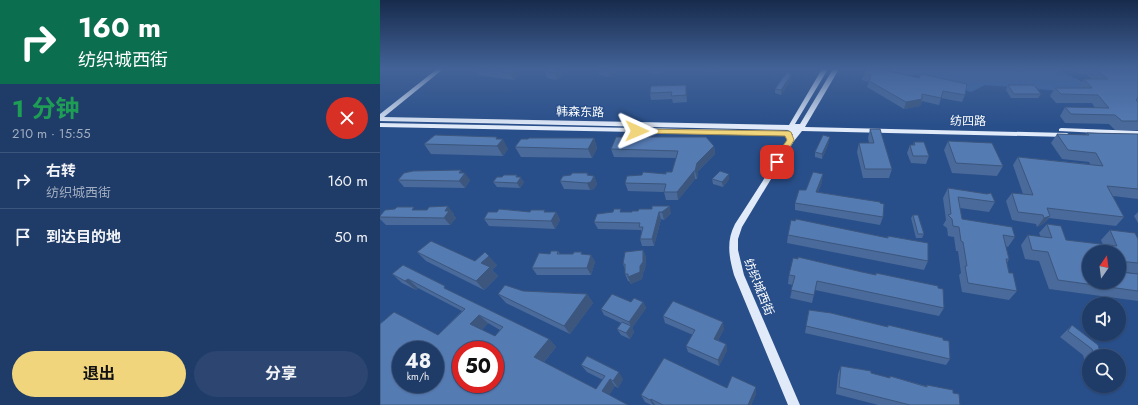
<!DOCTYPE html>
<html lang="zh">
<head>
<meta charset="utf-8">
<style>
  body { margin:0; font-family:Jost,"Noto Sans SC",sans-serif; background:#2c4671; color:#f1f3f6; height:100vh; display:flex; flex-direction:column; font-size:15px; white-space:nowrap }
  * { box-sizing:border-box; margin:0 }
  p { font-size:13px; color:#a1adc0 }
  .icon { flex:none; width:22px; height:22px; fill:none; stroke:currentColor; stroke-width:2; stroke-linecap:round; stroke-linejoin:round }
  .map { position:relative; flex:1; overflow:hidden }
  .details { display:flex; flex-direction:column; background:#1f3b68; width:380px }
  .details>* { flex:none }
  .hud { background:#0b6e4f; color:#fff; overflow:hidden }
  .needle { width:26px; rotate:14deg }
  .controls { position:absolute; left:702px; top:245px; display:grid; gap:8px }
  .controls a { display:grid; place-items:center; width:44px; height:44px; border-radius:50%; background:#1f3b68; box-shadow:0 1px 3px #0004,0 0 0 1px #3c557c; font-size:20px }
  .speed { position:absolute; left:12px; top:341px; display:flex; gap:8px; font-size:20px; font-weight:700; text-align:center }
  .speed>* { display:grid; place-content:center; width:52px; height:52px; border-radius:50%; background:#1f3b68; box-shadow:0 1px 3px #0004,0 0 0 1px #3c557c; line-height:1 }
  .speed small { font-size:10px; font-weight:400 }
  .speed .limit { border:6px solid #d22; background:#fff; color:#111 }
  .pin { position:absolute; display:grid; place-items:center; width:34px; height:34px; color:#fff; margin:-17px; border-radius:8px; box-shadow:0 2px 6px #0006 }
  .me { position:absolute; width:44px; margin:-22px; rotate:91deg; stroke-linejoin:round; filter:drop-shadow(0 0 3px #0008) }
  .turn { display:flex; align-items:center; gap:14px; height:84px; padding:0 12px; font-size:18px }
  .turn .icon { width:52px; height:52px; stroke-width:2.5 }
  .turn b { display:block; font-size:28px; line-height:34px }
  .round { display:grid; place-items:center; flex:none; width:42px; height:42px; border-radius:21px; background:#2c4671 }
  .summary { display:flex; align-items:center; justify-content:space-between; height:68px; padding:0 12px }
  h1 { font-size:24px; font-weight:700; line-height:30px; color:#1e9e55 }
  .cta { display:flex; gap:8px; margin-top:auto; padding:8px 12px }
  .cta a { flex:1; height:46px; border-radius:24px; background:#f1d57d; color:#111; font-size:16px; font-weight:700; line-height:46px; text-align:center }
  .cta a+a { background:#2c4671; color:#f1f3f6 }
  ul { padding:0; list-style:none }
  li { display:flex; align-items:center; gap:12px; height:56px; padding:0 12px; border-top:1px solid #3c557c }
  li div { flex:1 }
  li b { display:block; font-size:15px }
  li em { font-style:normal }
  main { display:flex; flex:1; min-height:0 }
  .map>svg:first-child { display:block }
  .green { fill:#3d68a7 }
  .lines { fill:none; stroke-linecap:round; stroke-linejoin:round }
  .secondary { fill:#e1eaf8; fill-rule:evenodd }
  .wall { fill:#496a9a; fill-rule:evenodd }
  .shaded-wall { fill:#3c567d }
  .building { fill:#557bb3; stroke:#3c567d; fill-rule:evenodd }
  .route { fill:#f1d57d; stroke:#9d8a51 }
  .labels { text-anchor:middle; stroke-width:3; stroke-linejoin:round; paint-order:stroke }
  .street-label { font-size:12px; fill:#fff; stroke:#294f8a }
</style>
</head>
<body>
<main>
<section class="details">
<div class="hud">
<div class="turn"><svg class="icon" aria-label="right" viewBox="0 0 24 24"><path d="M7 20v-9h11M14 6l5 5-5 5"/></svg><div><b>160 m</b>纺织城西街</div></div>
</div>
<div class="summary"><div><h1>1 分钟</h1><p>210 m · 15:55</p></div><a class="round" style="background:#d93025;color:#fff"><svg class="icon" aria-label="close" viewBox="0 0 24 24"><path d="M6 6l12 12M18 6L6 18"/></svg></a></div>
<ul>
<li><svg class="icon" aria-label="right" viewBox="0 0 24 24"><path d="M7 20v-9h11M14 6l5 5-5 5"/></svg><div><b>右转</b><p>纺织城西街</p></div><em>160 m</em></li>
<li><svg class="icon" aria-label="arrive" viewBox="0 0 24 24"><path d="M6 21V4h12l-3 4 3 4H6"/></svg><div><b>到达目的地</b></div><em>50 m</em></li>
</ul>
<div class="cta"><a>退出</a><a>分享</a></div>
</section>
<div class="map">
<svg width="758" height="405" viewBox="0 0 758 405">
  <rect width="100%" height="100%" fill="#294f8a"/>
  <path class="green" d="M481,69H675L703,82L696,92L605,85L591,92L574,87L549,76L520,75Z"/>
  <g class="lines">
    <path class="secondary" d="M57,69H63L4,117L409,125L442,69H448L415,124H420L453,69H459L425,127L687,133L690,135L687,137L422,131L414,141L362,227L358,239V250L364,275L420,405H408L354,275C349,257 346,241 355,224L413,134L408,135L0,127V123L407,131L410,130L0,121V114Z
      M681,128L758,131V135L679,131V129Z"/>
  </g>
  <path class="wall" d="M94,69H137L140,75L134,80L98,75Z
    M166,69H187V71L177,80L167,78L164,71Z
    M217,69H238L230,77L219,75Z
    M269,69H286L281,74L270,73Z
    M327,69H341L338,73L327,72Z
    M496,69H507L508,71L585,95L582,102L561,98L559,105L542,101L540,106L524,109L487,87L489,82L482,80L484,74L497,70Z
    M692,69H758V130H735L729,124L685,123L680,116L685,107L715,108L712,103H676L670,96L675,88H699V87L704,79H712L706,74H699Z
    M411,80L401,95L395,93V89Z
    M628,85L661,94L658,98H631L626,90Z
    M271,86L307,92V102L293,103L292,99L271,100L270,93Z
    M490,129L512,169L509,178H483L477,152L479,143H489L488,138Z
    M707,133L758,134V199L733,196L744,217L736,226L669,218L663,224L657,227L656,224L632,220L626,201L632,193L643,194L633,165L638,157L710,164L709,162L682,159L671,143L677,134L705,135Z
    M214,138L217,148L212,158L141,157L135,147Z
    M118,139L128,149L123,156L51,154L44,144Z
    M568,141L623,166L617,176L572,173L564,150Z
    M449,142L442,159L435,157V152Z
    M534,142L549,156L546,164L531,163L527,153L530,145H533Z
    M334,146L335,154L318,171L317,179H315L298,200H286L284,192L248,191L245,183L292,172L296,158L234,157L231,149Z
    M82,173L90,180L85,188L24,187L18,180Z
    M349,174V179L343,187L333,184L332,179Z
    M209,176H214L217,184L214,189L210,190L184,189L180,181Z
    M138,177L144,182L140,188L117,187L113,182Z
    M442,182L438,192L500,203L503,217L500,225L415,210V203L426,190Z
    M568,188L615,202L609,212L580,208L582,219L635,237L628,247L626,246L629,259L627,263L629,273L637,291L629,300L582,292L579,275L581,273L578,251H576L574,237L568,236L567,228L563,225L566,220L563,198Z
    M37,210L74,214L73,215L76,218L70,225H6L0,219V216Z
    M252,211L291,213L284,220L281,219L274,246H262L260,239L262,233L261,230L218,229L214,222L233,212H252Z
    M150,212H176L180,220L175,229L109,226L104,219Z
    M758,212V223L754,216Z
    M533,215L544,234L542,238H536L531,218Z
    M667,224L686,240L723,245L721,240L730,230L758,239V274L739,271V252L709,282L758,274V301L669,289L659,261L645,259L641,245L648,235L661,237L659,233Z
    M408,235L507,238L508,236L548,261L544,270L407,243Z
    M263,250L266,257L265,269L263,273L262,279L251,284L249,281H248L245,274V269L243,264Z
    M178,251L180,254L211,255L215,262L211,275H157L152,268L170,254Z
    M37,252L117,265L112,270L118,276L104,290L46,261Z
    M482,272L495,275L496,273L558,288L564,308L559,316L435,290L432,303L410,298L413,285L408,284L409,275Z
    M12,274L70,291L169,339L176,347L164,362L216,389L223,380L207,372L201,365L243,379L238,388L235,386L229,395L58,335L82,311L38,288L36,290L22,283ZM108,323L120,330L115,336L102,330Z
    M143,291L207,294L213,303L190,334L126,303L118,294Z
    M251,302H263L266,308L252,328L254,332L250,339L241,335L237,329L241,323L224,315L221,309Z
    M429,310L507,327L508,325L563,340L570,359L566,365L425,333Z
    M283,316L344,329L338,340L346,344L347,350L339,366L308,352L306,346L313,335L285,323Z
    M692,325L721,356H709V371H708L703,355L680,337Z
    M461,366L509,378L510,376L546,386L547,385L580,405H498L456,394L458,374Z
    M347,388L376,394L371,405H271L265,402L261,395Z"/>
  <path class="shaded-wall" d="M136,69H137L140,75L134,80L130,73Z
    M179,69H187V71L177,80L174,73Z
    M229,69H238L230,77L227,70Z
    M280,69H286L281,74Z
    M337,69H341L338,73Z
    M411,75V80L401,95V90Z
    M306,85L307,92V102L306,95Z
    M542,99L540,106L524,109L526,102Z
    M117,137L120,142L123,139L128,149L123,156L117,146L116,139Z
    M450,137L449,142L442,159V154Z
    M214,138L217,148L212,158L208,149Z
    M334,146L335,154L318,171L317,179L315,171L317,163Z
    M81,170L84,175L85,173L90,180L85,188L79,181V173Z
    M314,171L315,179L298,200L297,192Z
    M208,173L211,180L214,176L217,184L214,189L210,190L207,183V175Z
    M349,174V179L343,187L342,182Z
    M443,174L442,182L435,199L436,192Z
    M137,175L139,180L141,177L144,182L140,188L137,183L136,177Z
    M68,206L74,214L73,215L76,218L70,225L64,218L65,211Z
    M290,206L291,213L284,220L282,212Z
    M176,212L180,220L175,229L171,221Z
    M279,212L281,219L274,246L272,239Z
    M670,216L663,224L657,227L664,218Z
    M263,250L266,257L265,269L263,273L262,279L251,284L248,277Z
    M211,255L215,262L211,275L207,268Z
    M109,256L117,265L112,270L118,276L104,290L96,281L101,263Z
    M28,279L38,288L36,290L25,281Z
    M207,294L213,303L190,334L184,326Z
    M263,302L266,308L252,328L254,332L250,339L246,333L251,326L249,322Z
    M99,315L108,323L100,332L90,324Z
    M343,322L344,329L335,345L334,339Z
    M169,339L176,347L162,364L154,357Z
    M346,344L347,350L339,366L338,360Z
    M239,372L243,379L238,388L233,381Z
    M230,379L235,386L227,398L222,391Z
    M376,387V394L371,405H368Z
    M271,399L275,405H273L270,400Z"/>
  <path class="building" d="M101,69H136L130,73Z
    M166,69H179L174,73L164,71Z
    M486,69H493L499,70V69H507L508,71L539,78L541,74L587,84L585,95L563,91L561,98L542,94V99L526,102L489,81L491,75L484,74Z
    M715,69H758V97L756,100L758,102V121H742L735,115L691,114L685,107L729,108L718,95L681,94L675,88H712L704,79H728Z
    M407,72L411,75L401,90L395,89Z
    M306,85V95L291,96L292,92L270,93L271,86Z
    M628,85H654L661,94H634Z
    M490,129H500L512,169H485L479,143H494Z
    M707,133L758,134V189L727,186L744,217L667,208L670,216L664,218L663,215L638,212L632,193L653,195L638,157L723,166L716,153L688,150L677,134L709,135Z
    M55,135L117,137L116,139H123L117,146L44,144Z
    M443,135L450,137L442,154L435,152Z
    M236,137H326L334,146L317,163L315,171H314L297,192H284L286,184L245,183L247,176L262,175L263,172L286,174V172H292L298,151L231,149Z
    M149,138H214L208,149L135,147L141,139H148Z
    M568,141L612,143L623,166L576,163Z
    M534,142H544L549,156H533L530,145H535Z
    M81,170L79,173H85L79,181L18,180L24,173L33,171Z
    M340,171L349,174L342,182L332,179Z
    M433,172L443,174L436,192L500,202V203L504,204L503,217L415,203L419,190H426Z
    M192,173H208L207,175L214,176L211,182L207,183L180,181L183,176L191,175Z
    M124,175H137L136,177H141L137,183L113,182L117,177H122Z
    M568,188L607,194L611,193L615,202L578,197L582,219L632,227L635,237L623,235L629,259H626L629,273H633L637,291L588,283L585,266H587L583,242L581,241L579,227L573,226L572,219L568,215L571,214Z
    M68,206L65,211H69L64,218L0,217V216L5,210L15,209L17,207H34L32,210H47L49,207Z
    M272,206H290L282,212H279L272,239H260L263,227H259L260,223L214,222L217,214L233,212L234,209H241L240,212H252V211H258L259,209H272Z
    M119,209L150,212L151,210H165L164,212H176L171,221L104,219L108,212H117Z
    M533,215H538L544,234H538Z
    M416,219L508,238V236L548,243V261L408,235L411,220L415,221Z
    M667,224L681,226L686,240L737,246L730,230L755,233L758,239V263L739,261V252H709V282H739V272L758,274V291L678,280L668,252L652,250L648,235L672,238Z
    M51,241L95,261L105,252L109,256L101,263L110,267L96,281L37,252Z
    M263,250V262L260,266V272L248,277V274H245V264H243L245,252Z
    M171,251H178L177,254H193L194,252H202L201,254L211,255L207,268H152L159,253L170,254Z
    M418,257L482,272L496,275V273L558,286V288L563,289L564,308L437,281L434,295L411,290L415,276L409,275L413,258L418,259Z
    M23,265L65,286L64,288L169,339L154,357L216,389L225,376L201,365L207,356L239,372L233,381L230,379L222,391L248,405H0V324L14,312L58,335L85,309L28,279L25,281L12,274ZM99,315L123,327L115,336L90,324ZM21,350H55V384H21ZM81,350H115V384H81Z
    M125,285L143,291L207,294L184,326L118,294Z
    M232,294L251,302L254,298L263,302L249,322L221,309Z
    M293,301L343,322L334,339L346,344L338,360L306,346L315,330L283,316Z
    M429,310L451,313L508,327V325L563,338V340L569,341L570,359L426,326Z
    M242,322L251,326L246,333L237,329Z
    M692,325L718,345L721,356H714L712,349L688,331Z
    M284,358L347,388L352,376L376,387L368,405H283L271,399L270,400L261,395Z
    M461,366L491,371V373L510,378V376L547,387V385L573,390V393L579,394L580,405H530L459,387Z"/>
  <linearGradient id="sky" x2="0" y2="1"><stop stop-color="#172b4c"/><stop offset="0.55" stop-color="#436398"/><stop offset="1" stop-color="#436398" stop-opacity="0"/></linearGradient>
  <rect width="758" height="126" fill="url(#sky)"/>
  <path class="route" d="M255,129L408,131L411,132L414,140L400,164L397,165L392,162L407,140L405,136L257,133L253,131Z"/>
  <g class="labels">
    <g class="street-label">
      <text transform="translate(200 112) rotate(1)" y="4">韩森东路</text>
      <text transform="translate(588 121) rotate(1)" y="4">纺四路</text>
      <text transform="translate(379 287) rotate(68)" y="4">纺织城西街</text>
    </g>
  </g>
</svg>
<div class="controls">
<a><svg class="needle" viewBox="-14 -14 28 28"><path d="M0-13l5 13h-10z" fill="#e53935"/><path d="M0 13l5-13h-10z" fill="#a1adc0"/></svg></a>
<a><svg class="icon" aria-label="sound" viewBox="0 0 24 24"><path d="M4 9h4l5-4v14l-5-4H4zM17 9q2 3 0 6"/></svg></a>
<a><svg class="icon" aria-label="search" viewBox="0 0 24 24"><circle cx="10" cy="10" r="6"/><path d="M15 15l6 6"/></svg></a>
</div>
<div class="speed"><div>48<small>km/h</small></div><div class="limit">50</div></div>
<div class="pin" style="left:397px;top:162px;background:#d93025"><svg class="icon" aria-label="arrive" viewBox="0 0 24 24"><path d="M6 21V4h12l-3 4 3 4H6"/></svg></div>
<svg class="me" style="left:257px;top:131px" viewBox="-20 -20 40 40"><path d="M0-17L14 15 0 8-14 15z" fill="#f1d57d" stroke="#fff" stroke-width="4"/></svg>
</div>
</main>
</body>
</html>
